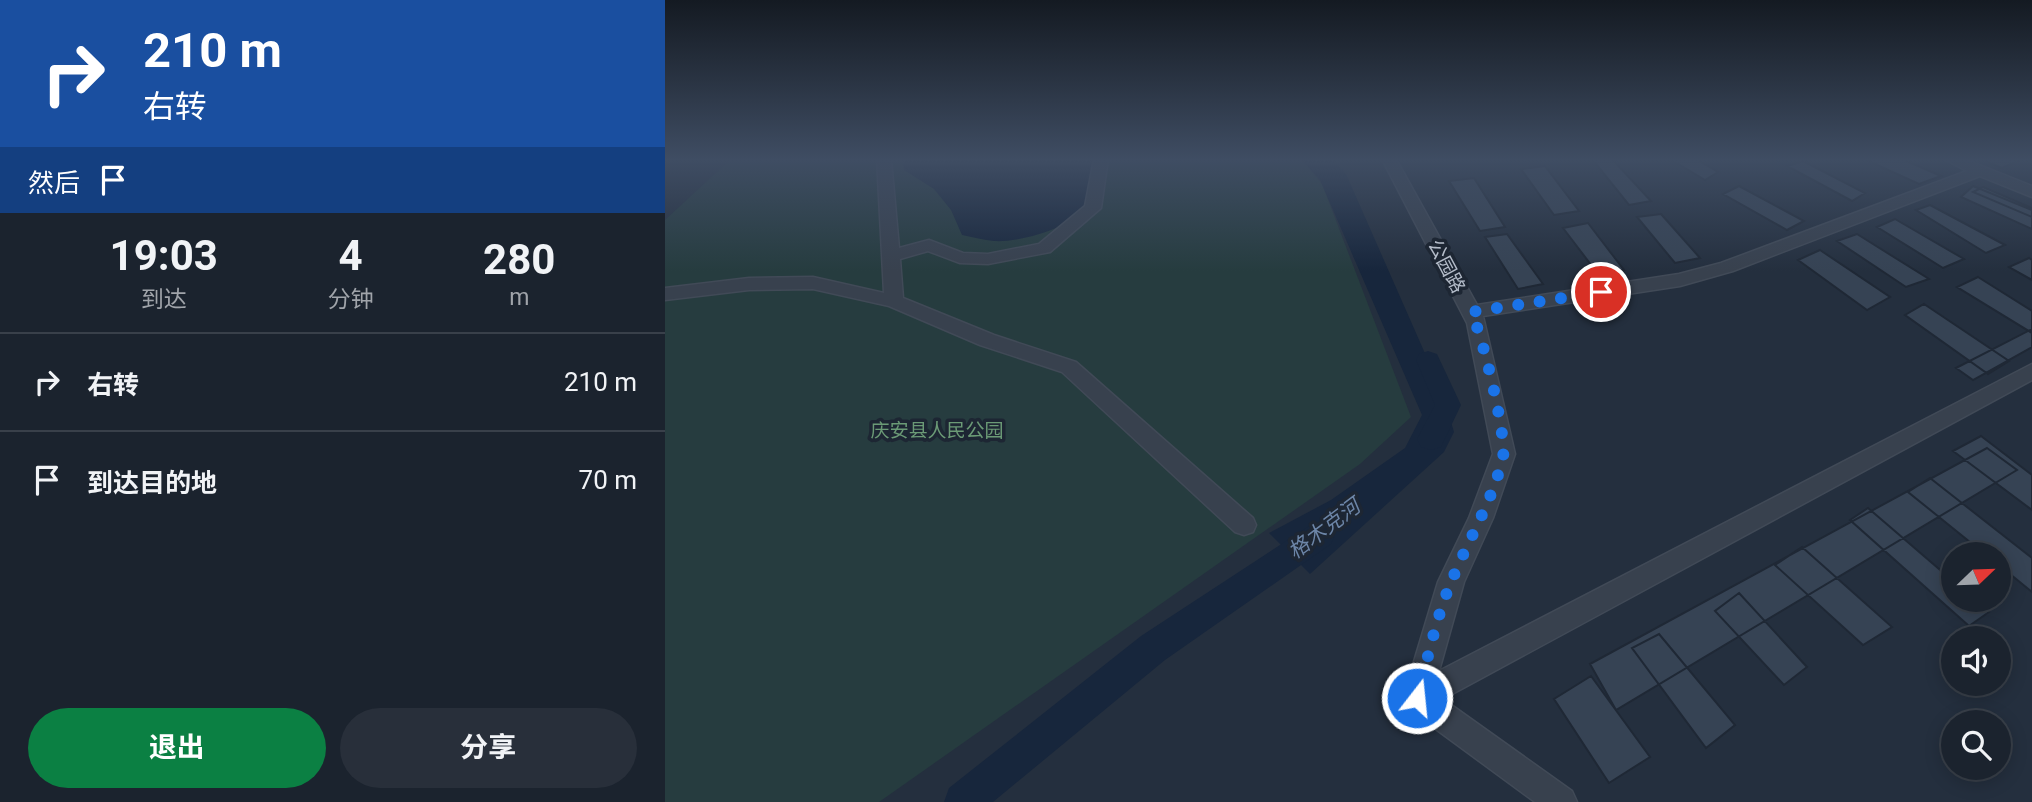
<!DOCTYPE html>
<html lang="zh">
<head>
<meta charset="utf-8">
<style>
  body { margin:0; font-family:Roboto,"Noto Sans SC",sans-serif; background:#282f3a; color:#f1f3f6; height:100vh; display:flex; flex-direction:column; font-size:26px; white-space:nowrap }
  * { box-sizing:border-box; margin:0 }
  p { font-size:23px; color:#a0a4aa }
  .icon { flex:none; width:38px; height:38px; fill:none; stroke:currentColor; stroke-width:2; stroke-linecap:round; stroke-linejoin:round }
  .map { position:relative; flex:1; overflow:hidden }
  .details { display:flex; flex-direction:column; background:#1b232e; width:665px }
  .details>* { flex:none }
  .guide { background:#1a4fa0; color:#fff; overflow:hidden }
  .needle { width:46px; rotate:67deg }
  .fabs { position:absolute; left:1276px; top:542px; display:grid; gap:14px }
  .fabs a { display:grid; place-items:center; width:70px; height:70px; border-radius:50%; background:#1b232e; box-shadow:0 4px 18px #0003,0 0 0 2px #39404a; font-size:35px }
  .pin { position:absolute; display:grid; place-items:center; width:60px; height:60px; color:#fff; margin:-30px; border:4px solid #fff; border-radius:50%; box-shadow:0 2px 7px #0007 }
  .me { position:absolute; width:77px; margin:-38px; rotate:16deg; stroke-linejoin:round; filter:drop-shadow(0 0 5px #0008) }
  .turn { display:flex; align-items:center; gap:24px; height:147px; padding:0 28px; font-size:32px }
  .turn .icon { width:91px; height:91px; stroke-width:2.5 }
  .turn b { display:block; font-size:49px; line-height:60px }
  .then { display:flex; align-items:center; height:66px; padding:0 28px; background:#0003; gap:14px; font-size:26px }
  .eta { display:flex; justify-content:space-evenly; align-items:center; height:119px; text-align:center }
  .eta b { font-size:42px; font-weight:700; line-height:49px }
  .action { display:flex; gap:14px; margin-top:auto; padding:14px 28px }
  .action a { flex:1; height:80px; border-radius:42px; background:#0b8043; color:#fff; font-size:28px; font-weight:700; line-height:80px; text-align:center }
  .action a+a { background:#282f3a; color:#f1f3f6 }
  ul { padding:0; list-style:none }
  li { display:flex; align-items:center; gap:21px; height:98px; padding:0 28px; border-top:2px solid #39404a }
  li div { flex:1 }
  li b { display:block; font-size:26px }
  li em { font-style:normal }
  main { display:flex; flex:1; min-height:0 }
  .map>svg:first-child { display:block }
  .green { fill:#263c3f }
  .water { fill:#17263c }
  .lines { fill:none; stroke-linecap:round; stroke-linejoin:round }
  .river { fill:#17263c; fill-rule:evenodd }
  .building { fill:#364354; stroke:#1f2835; stroke-width:2 }
  .minor-casing { stroke:#414a57; stroke-width:3 }
  .minor { fill:#38414e; fill-rule:evenodd }
  .route { stroke:#1a73e8; stroke-width:12; stroke-dasharray:0 21.6 }
  .labels { text-anchor:middle; stroke-width:7; stroke-linejoin:round; paint-order:stroke }
  .street-label { font-size:19px; fill:#b4bcc9; stroke:#1d2633 }
  .park-label { font-size:19px; fill:#6b9a76; stroke:#1d2633 }
  .water-label { font-size:21px; font-style:italic; fill:#6d86a8; stroke:#1d2633 }
</style>
</head>
<body>
<main>
<section class="details">
<div class="guide">
<div class="turn"><svg class="icon" aria-label="right" viewBox="0 0 24 24"><path d="M7 20v-9h11M14 6l5 5-5 5"/></svg><div><b>210 m</b>右转</div></div>
<div class="then">然后<svg class="icon" aria-label="arrive" viewBox="0 0 24 24"><path d="M6 21V4h12l-3 4 3 4H6"/></svg></div>
</div>
<div class="eta">
<div><b>19:03</b><p>到达</p></div>
<div><b>4</b><p>分钟</p></div>
<div><b>280</b><p>m</p></div>
</div>
<ul>
<li><svg class="icon" aria-label="right" viewBox="0 0 24 24"><path d="M7 20v-9h11M14 6l5 5-5 5"/></svg><div><b>右转</b></div><em>210 m</em></li>
<li><svg class="icon" aria-label="arrive" viewBox="0 0 24 24"><path d="M6 21V4h12l-3 4 3 4H6"/></svg><div><b>到达目的地</b></div><em>70 m</em></li>
</ul>
<div class="action"><a>退出</a><a>分享</a></div>
</section>
<div class="map">
<svg width="1367" height="802" viewBox="0 0 1367 802">
  <rect width="100%" height="100%" fill="#242f3e"/>
  <path class="green" d="M66,159H636L657,184L746,417L695,464L214,802H0V220Z"/>
  <path class="water" d="M238,159H429C430,172 433,189 426,202C414,226 355,243 329,241C319,240 308,237 297,235L286,210L269,189L239,170Z
    M636,159H667L681,174L777,392L789,432L779,452L645,574L604,533L666,500L740,448L757,415L655,180Z"/>
  <g class="lines">
    <path class="river" d="M763,351L772,354L796,405L776,447L766,450L756,447L752,439L770,405L751,360L754,354Z
      M655,522L666,526L670,535L666,544L500,660L328,802H279L284,788L476,636L644,526Z"/>
  </g>
  <path class="building" d="M927,159H947L986,201L964,205Z
    M1005,159H1031L1053,172L1040,180Z
    M1199,159H1237L1276,176L1254,184Z
    M1316,159H1348L1353,161L1337,168Z
    M1138,161L1200,193L1187,201L1122,166Z
    M880,166L914,211L889,215L856,169Z
    M809,178L840,227L815,231L784,181Z
    M1074,186L1139,221L1122,230L1058,194Z
    M1308,186L1367,210V229L1296,197Z
    M1318,187L1367,208V217L1308,192Z
    M1265,205L1340,245L1321,253L1251,210Z
    M996,214L1035,258L1010,263L972,217Z
    M1230,219L1299,259L1278,268L1212,227Z
    M923,223L959,270L933,274L898,228Z
    M842,234L878,284L853,289L820,237Z
    M1192,234L1264,279L1241,287L1172,241Z
    M1155,250L1225,297L1202,310L1133,260Z
    M1364,258L1367,260V280L1344,267Z
    M1313,277L1367,311V333L1292,287Z
    M1259,304L1344,361L1323,374L1240,315Z
    M1367,329V347L1308,380L1291,368Z
    M1316,436L1367,475V510L1288,451Z
    M1322,448L1352,470L951,710L925,664Z
    M1265,478L1367,558V592L1334,565V555H1321L1243,492Z
    M1203,508L1288,581V600H1310L1324,612L1304,626L1185,520Z
    M1137,547L1227,627L1198,645L1110,565Z
    M1074,593L1142,667L1119,685L1050,611Z
    M994,634L1070,725L1041,748L967,648Z
    M926,676L985,757L944,783L889,699Z"/>
  <g class="lines">
    <defs>
      <path id="minor" d="M212,159H226L234,248L264,240L298,253L323,254L374,244L420,206L429,159H443L436,208L385,252L323,264L295,263L263,251L235,259L238,298L329,335L411,362L588,518L591,525L588,532L579,535L570,532L397,372L315,345L224,306L148,289L84,290L0,300V288L84,278L148,277L219,293Z
        M717,159H731L812,305L1014,274L1056,263L1302,171L1279,159H1299L1367,186V197L1315,176L1068,271L1015,286L818,316L850,454L828,518L799,582L774,671L1367,364V380L778,699L907,791L912,802H870L742,708L738,698L773,582L804,518L828,454L802,323Z"/>
    </defs>
    <use href="#minor" class="minor-casing"/>
    <use href="#minor" class="minor"/>
  </g>
  <linearGradient id="sky" x2="0" y2="1"><stop stop-color="#141a22"/><stop offset="0.59" stop-color="#3f4d63"/><stop offset="1" stop-color="#3f4d63" stop-opacity="0"/></linearGradient>
  <rect width="1367" height="271" fill="url(#sky)"/>
  <g class="lines">
    <path class="route" d="M752,698C763,659 771,617 787,580C803,540 828,500 838,457C842,437 817,332 806,312L936,292"/>
  </g>
  <g class="labels">
    <g class="street-label">
      <text transform="translate(782 266) rotate(62)" y="7">公园路</text>
    </g>
    <g class="park-label">
      <text x="272" y="437">庆安县人民公园</text>
    </g>
    <g class="water-label">
      <text transform="translate(659 529) rotate(-37)" y="7">格木克河</text>
    </g>
  </g>
</svg>
<div class="fabs">
<a><svg class="needle" viewBox="-14 -14 28 28"><path d="M0-13l5 13h-10z" fill="#e53935"/><path d="M0 13l5-13h-10z" fill="#a0a4aa"/></svg></a>
<a><svg class="icon" aria-label="sound" viewBox="0 0 24 24"><path d="M4 9h4l5-4v14l-5-4H4zM17 9q2 3 0 6"/></svg></a>
<a><svg class="icon" aria-label="search" viewBox="0 0 24 24"><circle cx="10" cy="10" r="6"/><path d="M15 15l6 6"/></svg></a>
</div>
<div class="pin" style="left:936px;top:292px;background:#d93025"><svg class="icon" aria-label="arrive" viewBox="0 0 24 24"><path d="M6 21V4h12l-3 4 3 4H6"/></svg></div>
<svg class="me" style="left:752px;top:698px" viewBox="-20 -20 40 40"><circle r="17" fill="#1a73e8" stroke="#fff" stroke-width="3"/><path d="M0-11L8 9 0 5-8 9z" fill="#fff"/></svg>
</div>
</main>
</body>
</html>
